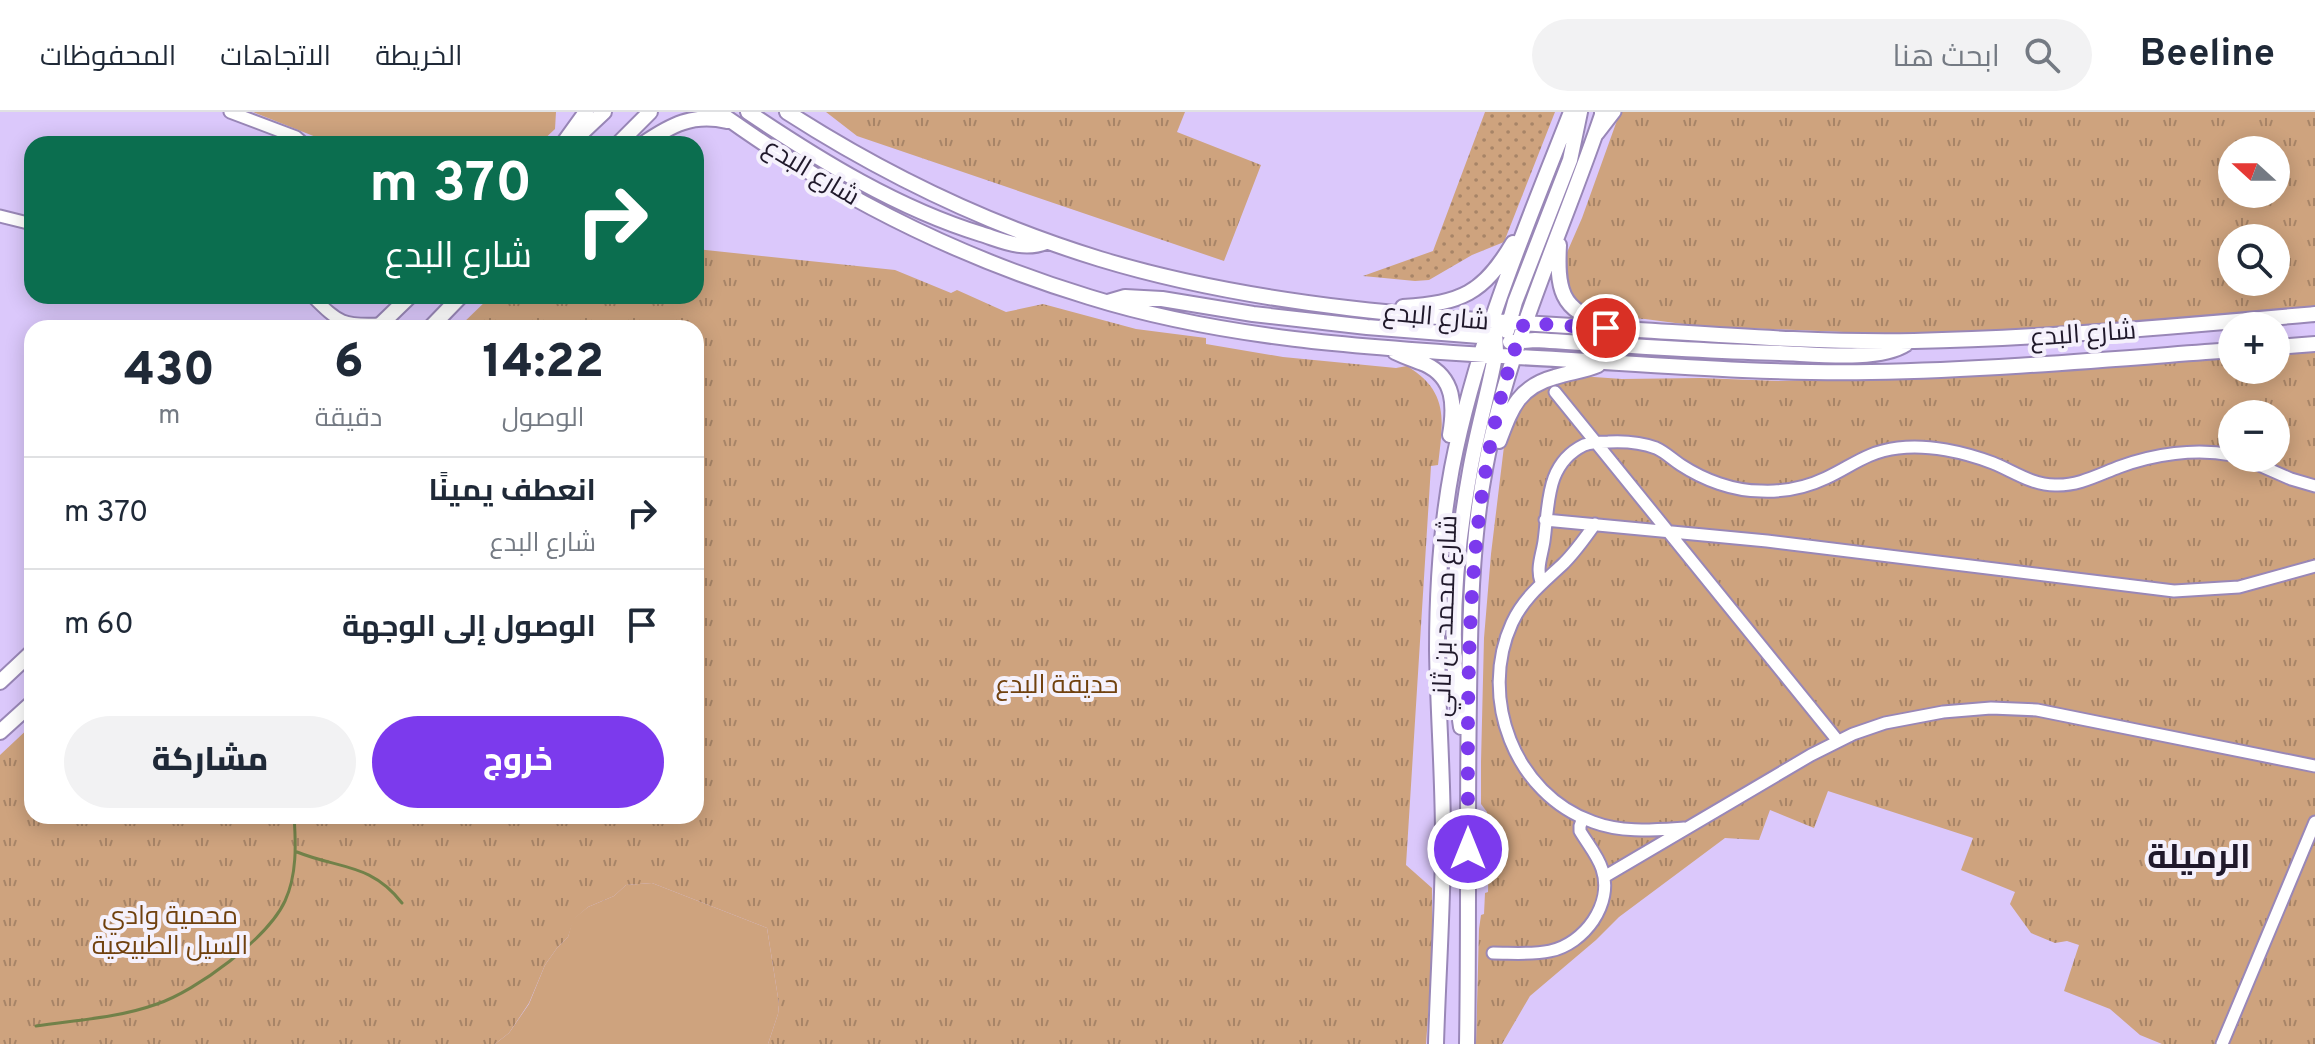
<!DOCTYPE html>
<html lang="ar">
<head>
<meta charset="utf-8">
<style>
  body { margin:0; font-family:Overpass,Cairo,sans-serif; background:#f2f2f3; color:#1f2937; direction:rtl; height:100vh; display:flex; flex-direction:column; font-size:30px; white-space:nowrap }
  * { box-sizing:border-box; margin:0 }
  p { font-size:26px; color:#747a83 }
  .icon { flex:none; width:44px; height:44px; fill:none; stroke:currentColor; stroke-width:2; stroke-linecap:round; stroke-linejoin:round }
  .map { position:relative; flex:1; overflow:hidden; direction:ltr }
  .side { position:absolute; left:24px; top:208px; width:680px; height:504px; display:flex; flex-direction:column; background:#fff; border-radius:24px; box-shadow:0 4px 20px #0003; direction:rtl }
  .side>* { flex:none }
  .banner { position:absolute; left:24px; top:24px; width:680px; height:168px; border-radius:24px; box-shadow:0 4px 20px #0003; direction:rtl; background:#0b6e4f; color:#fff; overflow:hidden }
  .needle { width:52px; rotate:291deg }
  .buttons { position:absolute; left:2218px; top:24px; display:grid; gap:16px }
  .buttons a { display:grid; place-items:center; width:72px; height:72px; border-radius:50%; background:#fff; box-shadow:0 4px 20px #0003; font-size:40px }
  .pin { position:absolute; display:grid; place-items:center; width:68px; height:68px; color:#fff; margin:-34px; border:4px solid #fff; border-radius:50%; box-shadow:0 2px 8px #0007 }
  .me { position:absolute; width:88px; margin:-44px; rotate:0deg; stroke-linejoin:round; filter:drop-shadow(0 0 6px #0008) }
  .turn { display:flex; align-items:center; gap:28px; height:168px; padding:0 40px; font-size:36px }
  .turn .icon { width:104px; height:104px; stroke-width:2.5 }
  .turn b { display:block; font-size:56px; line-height:68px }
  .eta { display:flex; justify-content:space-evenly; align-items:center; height:136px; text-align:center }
  .eta b { font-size:48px; font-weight:800; line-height:56px }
  .button { display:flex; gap:16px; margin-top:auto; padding:16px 40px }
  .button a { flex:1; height:92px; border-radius:48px; background:#7c3aed; color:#fff; font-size:32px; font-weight:800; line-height:92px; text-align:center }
  .button a+a { background:#f2f2f3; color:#1f2937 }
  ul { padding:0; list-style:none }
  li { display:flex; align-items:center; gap:24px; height:112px; padding:0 40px; border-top:2px solid #e0e1e3 }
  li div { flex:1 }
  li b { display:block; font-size:30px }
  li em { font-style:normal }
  header { display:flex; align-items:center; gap:48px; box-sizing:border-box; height:112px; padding:0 40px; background:#fff; border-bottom:2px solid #e0e1e3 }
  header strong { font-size:38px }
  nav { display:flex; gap:44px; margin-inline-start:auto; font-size:28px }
  .search { width:560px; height:72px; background:#f2f2f3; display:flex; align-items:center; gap:20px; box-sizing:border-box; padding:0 28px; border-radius:44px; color:#747a83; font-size:30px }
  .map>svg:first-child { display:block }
  .grass { fill:#cea37e }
  .park { fill:url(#park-tufts); fill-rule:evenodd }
  .garden { fill:url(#garden-dots) }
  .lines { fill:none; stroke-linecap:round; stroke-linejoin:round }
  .stream { stroke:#718149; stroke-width:3 }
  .minor-casing { stroke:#9987b7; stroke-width:15 }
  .major-casing { stroke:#9987b7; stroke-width:18 }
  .highway-casing { stroke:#9987b7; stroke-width:20 }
  .minor { stroke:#fff; stroke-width:11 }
  .major { stroke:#fff; stroke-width:14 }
  .highway { stroke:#fff; stroke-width:16 }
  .route { stroke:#7c3aed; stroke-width:14; stroke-dasharray:0 25.2 }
  .labels { text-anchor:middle; stroke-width:8; stroke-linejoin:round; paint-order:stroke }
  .street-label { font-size:26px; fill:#20192b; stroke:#f5f1fc }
  .park-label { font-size:26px; fill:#70410e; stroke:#f5f1fc }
  .district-label { font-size:34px; font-weight:bold; fill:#20192b; stroke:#f5f1fc }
</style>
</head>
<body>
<header>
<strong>Beeline</strong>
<div class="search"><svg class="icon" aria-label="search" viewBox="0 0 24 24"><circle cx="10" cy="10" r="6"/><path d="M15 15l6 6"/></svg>ابحث هنا</div>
<nav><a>الخريطة</a><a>الاتجاهات</a><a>المحفوظات</a></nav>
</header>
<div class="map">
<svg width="2315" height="932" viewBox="0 0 2315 932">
  <defs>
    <pattern id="park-tufts" width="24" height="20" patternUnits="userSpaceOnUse" patternTransform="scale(2)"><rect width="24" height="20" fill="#cea37e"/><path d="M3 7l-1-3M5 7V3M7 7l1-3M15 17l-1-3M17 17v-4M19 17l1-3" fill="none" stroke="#a78467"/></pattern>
    <pattern id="garden-dots" width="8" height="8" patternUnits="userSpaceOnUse" patternTransform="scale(2)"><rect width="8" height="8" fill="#cea37e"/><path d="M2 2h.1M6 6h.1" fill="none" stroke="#a78467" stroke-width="1.8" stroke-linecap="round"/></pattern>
  </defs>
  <rect width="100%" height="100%" fill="#dbc8fb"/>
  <path class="grass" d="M253,0H556L555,17L539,32H320L321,27Z
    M652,771L767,816L779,892L778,902L768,932H495L509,921L529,892L545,853L557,836L568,825L573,807L588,795L614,784L626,773Z"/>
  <path class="park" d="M826,0H1185L1177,20L1261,53L1224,149L857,24Z
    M1620,0H2315V194L2078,215L1891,222L1698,214L1645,207L1604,204L1593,202L1567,184L1565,145L1582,106ZM2232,38H2276V82H2232ZM2232,126H2276V170H2232Z
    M696,137L895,158L951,181L957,178L1006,200L1043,192L1136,217L1206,226V232L1283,245L1396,256L1407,254C1450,280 1443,310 1438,353L1431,354L1406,753L1432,776V852L1426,932H768L778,902L779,892L767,816L652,771L626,773L614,784L588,795L574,807L568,825L557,836L545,853L529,891L509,921L495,932H0V643L32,613V704H696V216H458L491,184H696Z
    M2315,240V932H2162L2140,923L2110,897L2064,879L2079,833L2067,829L2055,831L2031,821L2010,792L2015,780L1961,758L1973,726L1828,679L1814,716L1770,698L1759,728L1725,726L1619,805L1596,828L1530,884L1502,932H1476L1479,817L1481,803L1484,802L1485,781L1488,780L1489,741H1485L1487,700L1481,692V650L1484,526L1491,442L1505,326L1510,308L1535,278L1580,264L1622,267L1700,266L1779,269L2039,259L2232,246V258H2276V243ZM2232,302H2276V346H2232Z"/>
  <path class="garden" d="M1485,0H1555L1504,130L1472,143L1429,168L1415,169L1363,164L1433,139Z"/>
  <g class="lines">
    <path class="stream" d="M297,740C339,757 371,751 402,791
      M36,914C77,908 118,906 157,892C196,879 268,826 285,789C297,763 296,732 294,704"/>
    <defs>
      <path id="minor" d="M230,0L296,25L304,32
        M1598,22L1615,0
        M0,104L32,112
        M312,184C339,211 343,214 381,212
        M1555,280L1838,629
        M2243,346L2291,367L2315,374
        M1545,408L1767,429L2174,479L2239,475L2315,454
        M1595,412C1585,426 1576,439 1564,451C1544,470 1524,485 1512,511C1478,585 1514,682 1593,710C1622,721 1653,718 1684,716
        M1541,470C1536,456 1542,443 1544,429C1549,393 1545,352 1584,333C1592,330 1600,330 1608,330C1625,329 1640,330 1656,336C1665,340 1672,347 1681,353C1704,368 1733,379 1761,379C1783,380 1805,376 1826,366C1852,354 1866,340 1898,336C1928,332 1964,340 1993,351C2013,359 2032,373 2055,373C2078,374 2098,363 2119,355C2154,342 2195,336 2232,343
        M1604,765L1811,643L1853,622L1885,611L1943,600L1991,596L2037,598L2315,654
        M1493,841C1512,841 1532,843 1550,839C1584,832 1614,792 1602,757C1598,744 1587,731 1580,719V714L1583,706
        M2222,932L2315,710"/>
      <path id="major" d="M718,0C742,16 765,33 790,48C883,107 984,153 1089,185C1227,228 1374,236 1517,245C1635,251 1752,262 1871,260C1991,258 2112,247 2232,238
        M748,0C821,49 897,96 981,122C1003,129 1023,139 1046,130
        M787,0C885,63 989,113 1100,147C1261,196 1440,207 1607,216C1709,222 1812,231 1914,229C2048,226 2181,214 2315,202
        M565,29L586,0
        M570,32L604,0
        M618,32L650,0
        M643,32C671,13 693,1 727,9
        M1559,133C1557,173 1559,202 1606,209
        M1108,190L1125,185L1162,187L1253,202L1367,215L1492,225
        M1403,195C1461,191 1483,182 1513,131
        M377,216L410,184
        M430,216L461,184
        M1507,219L1515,190L1570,48L1580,0
        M1510,230L1535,228C1617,233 1698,239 1780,241C1813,242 1879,250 1906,232
        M2276,235L2315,232
        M1395,240C1405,245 1415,248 1425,252C1455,266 1455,294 1450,323
        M1499,329C1511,297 1518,275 1555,265C1570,260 1584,259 1598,253
        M0,570L32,540
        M1461,615C1447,531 1455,442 1470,359C1477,318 1489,279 1496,239L1495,220L1491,209
        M0,620L32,591
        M1436,932C1438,863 1443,794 1443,726C1443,663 1438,600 1437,538C1437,478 1441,415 1452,356C1476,232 1525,117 1571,0
        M1467,932C1469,817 1467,702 1469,586C1470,510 1471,432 1485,357C1508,232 1563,119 1603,0"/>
      <path id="highway" d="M1603,1L1604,0"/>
    </defs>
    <use href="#minor" class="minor-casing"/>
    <use href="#major" class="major-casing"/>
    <use href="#highway" class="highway-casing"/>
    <use href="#minor" class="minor"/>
    <use href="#major" class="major"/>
    <use href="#highway" class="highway"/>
  </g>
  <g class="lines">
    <path class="route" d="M1468,737C1468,561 1462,379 1524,211L1606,216"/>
  </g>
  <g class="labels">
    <g class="street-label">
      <text transform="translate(812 59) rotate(31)" y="9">شارع البدع</text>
      <text transform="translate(1436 204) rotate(5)" y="9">شارع البدع</text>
      <text transform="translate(2083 221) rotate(-4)" y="9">شارع البدع</text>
      <text transform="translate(1444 504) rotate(-88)" y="9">شارع محمد بن ثاني</text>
    </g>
    <g class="park-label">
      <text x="1057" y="581">حديقة البدع</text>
      <text x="170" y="812">محمية وادي<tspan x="170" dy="30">السيل الطبيعية</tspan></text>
    </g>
    <g class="district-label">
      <text x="2199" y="756">الرميلة</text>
    </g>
  </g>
</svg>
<div class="buttons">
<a><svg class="needle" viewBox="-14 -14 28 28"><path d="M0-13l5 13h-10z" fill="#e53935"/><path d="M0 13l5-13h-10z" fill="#747a83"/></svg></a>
<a><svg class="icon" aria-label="search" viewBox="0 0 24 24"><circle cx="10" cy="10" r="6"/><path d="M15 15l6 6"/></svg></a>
<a>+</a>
<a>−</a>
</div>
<div class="pin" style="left:1606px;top:216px;background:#d93025"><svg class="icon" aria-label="arrive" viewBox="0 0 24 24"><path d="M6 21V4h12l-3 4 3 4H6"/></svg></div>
<svg class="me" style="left:1468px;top:737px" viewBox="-20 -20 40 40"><circle r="17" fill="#7c3aed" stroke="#fff" stroke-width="3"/><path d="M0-11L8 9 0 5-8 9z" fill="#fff"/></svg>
<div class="banner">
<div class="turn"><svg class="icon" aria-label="right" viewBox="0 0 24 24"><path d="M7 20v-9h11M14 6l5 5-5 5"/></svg><div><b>370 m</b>شارع البدع</div></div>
</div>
<section class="side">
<div class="eta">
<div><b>14:22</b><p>الوصول</p></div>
<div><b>6</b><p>دقيقة</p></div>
<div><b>430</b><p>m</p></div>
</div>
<ul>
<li><svg class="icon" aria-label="right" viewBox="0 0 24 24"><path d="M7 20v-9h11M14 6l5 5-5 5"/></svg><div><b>انعطف يمينًا</b><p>شارع البدع</p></div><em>370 m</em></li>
<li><svg class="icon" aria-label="arrive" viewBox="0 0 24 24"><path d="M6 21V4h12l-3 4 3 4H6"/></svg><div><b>الوصول إلى الوجهة</b></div><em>60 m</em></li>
</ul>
<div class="button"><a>خروج</a><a>مشاركة</a></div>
</section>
</div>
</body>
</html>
